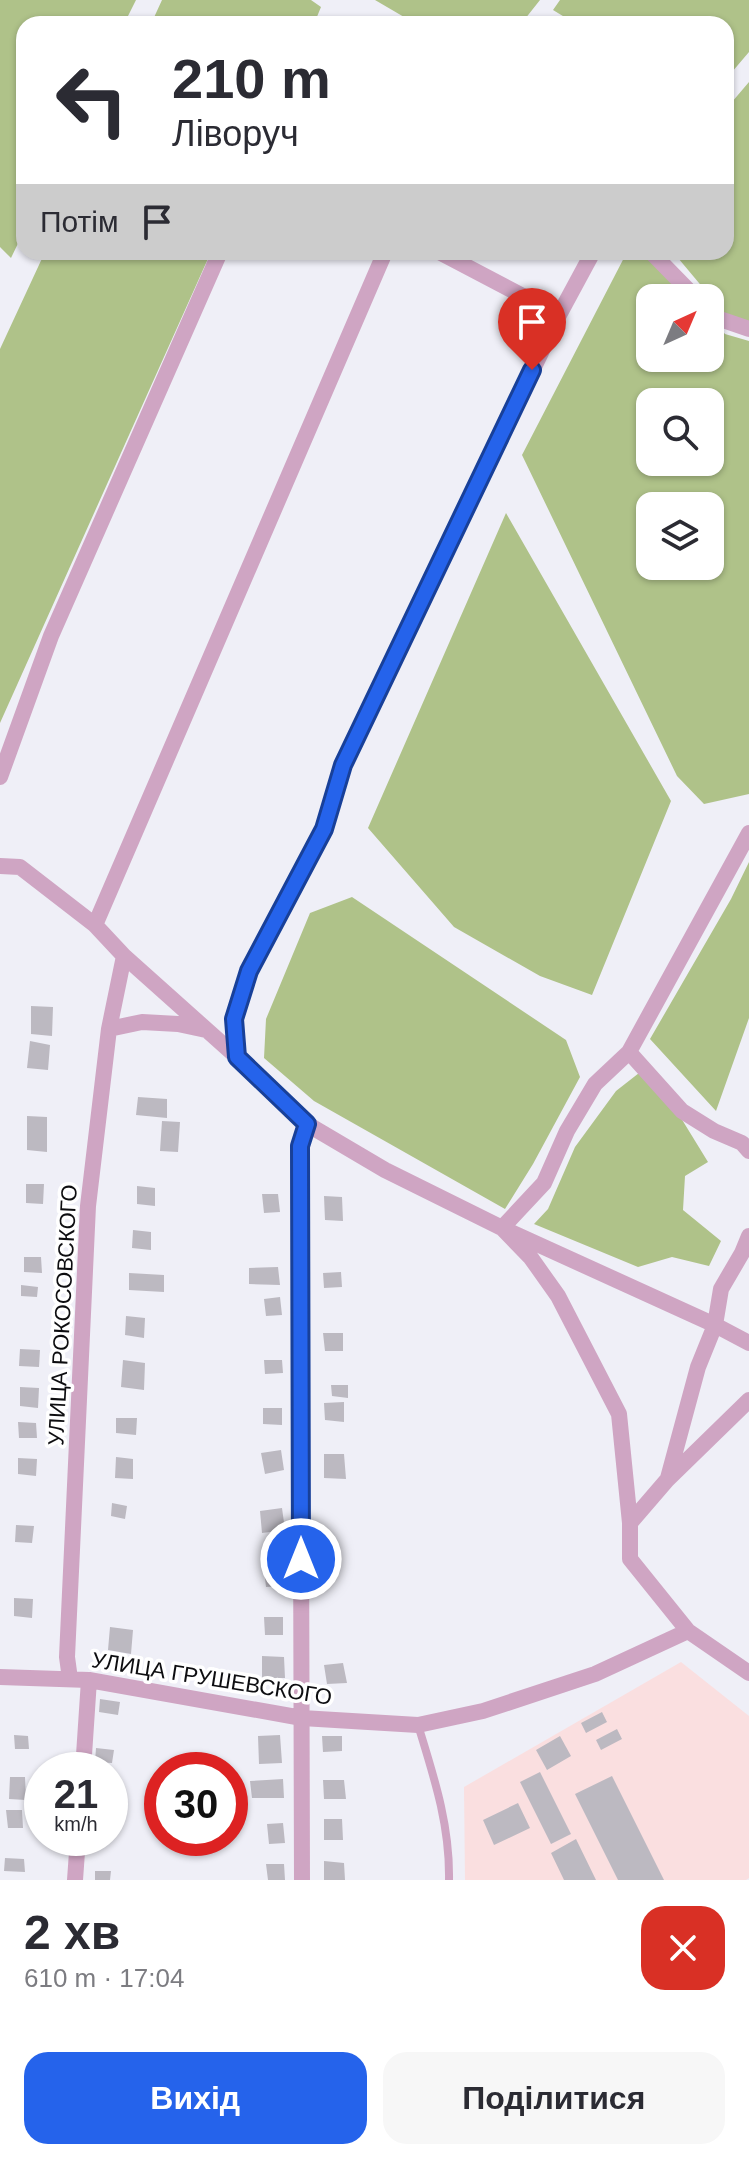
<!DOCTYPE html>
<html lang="uk">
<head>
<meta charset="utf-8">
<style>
  body { margin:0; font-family:Helvetica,sans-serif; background:#f7f7f7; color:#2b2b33; height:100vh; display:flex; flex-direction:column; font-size:30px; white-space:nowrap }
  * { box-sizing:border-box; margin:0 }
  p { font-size:26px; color:#7c7c81 }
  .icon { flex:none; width:44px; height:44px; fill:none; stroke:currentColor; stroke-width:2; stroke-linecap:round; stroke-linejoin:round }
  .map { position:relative; height:1880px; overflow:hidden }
  .drawer { display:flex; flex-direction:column; background:#fff; flex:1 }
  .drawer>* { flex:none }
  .banner { position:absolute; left:16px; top:16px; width:718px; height:244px; border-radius:24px; box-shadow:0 2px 6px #0004; background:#fff; color:#2b2b33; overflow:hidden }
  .needle { width:52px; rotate:44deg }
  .tools { position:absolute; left:636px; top:284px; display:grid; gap:16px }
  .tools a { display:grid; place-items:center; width:88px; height:88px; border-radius:16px; background:#fff; box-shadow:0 2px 6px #0004; font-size:40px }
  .speed { position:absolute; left:24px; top:1752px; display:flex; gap:16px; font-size:40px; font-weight:700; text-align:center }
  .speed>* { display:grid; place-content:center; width:104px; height:104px; border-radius:50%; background:#fff; box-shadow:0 2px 6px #0004; line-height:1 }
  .speed small { font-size:20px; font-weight:400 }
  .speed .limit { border:12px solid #d22; background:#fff; color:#111 }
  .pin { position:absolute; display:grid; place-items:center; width:68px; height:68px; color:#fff; margin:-82px -34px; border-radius:50% 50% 50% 0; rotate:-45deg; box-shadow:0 0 8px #0007 }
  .pin .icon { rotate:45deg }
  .me { position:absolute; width:88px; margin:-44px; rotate:0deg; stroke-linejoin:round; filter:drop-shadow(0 0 6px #0008) }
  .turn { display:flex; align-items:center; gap:28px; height:168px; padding:0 24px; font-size:36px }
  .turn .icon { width:104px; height:104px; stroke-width:2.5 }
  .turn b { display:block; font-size:56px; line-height:68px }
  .then { display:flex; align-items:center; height:76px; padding:0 24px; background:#0003; gap:16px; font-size:30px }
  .round { display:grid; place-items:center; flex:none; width:84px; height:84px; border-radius:24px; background:#f7f7f7 }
  .headline { display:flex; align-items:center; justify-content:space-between; height:136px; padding:0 24px }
  h1 { font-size:48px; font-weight:600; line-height:60px }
  .action { display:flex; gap:16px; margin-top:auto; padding:16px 24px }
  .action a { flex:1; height:92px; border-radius:24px; background:#2563eb; color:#fff; font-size:32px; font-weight:600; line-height:92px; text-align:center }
  .action a+a { background:#f7f7f7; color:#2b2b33 }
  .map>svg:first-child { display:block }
  .industrial { fill:#fadfe0 }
  .forest { fill:#afc289; fill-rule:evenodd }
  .building { fill:#bcb9c1 }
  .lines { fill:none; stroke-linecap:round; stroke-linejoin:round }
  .lane { stroke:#cfa5c3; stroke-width:8 }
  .street { stroke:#cfa5c3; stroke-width:16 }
  .route-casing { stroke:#184099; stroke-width:20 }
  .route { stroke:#2563eb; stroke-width:14 }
  .labels { text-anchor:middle; stroke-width:7; stroke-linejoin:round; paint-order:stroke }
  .street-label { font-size:22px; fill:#0d0d10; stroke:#fff }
</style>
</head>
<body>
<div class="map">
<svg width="749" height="1880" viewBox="0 0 749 1880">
  <rect width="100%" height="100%" fill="#efeff7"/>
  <path class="industrial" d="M681,1662L749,1716V1878L746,1880H465L464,1787Z"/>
  <path class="forest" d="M0,0H136L124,24H24V231L11,258L0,247Z
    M162,0H311L321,7L314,24H151Z
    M375,0H540L521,24H416Z
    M560,0H749V52L726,79V24H576L553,10Z
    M749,82V326L730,320L673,252H726V109Z
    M45,252H211L0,723V349Z
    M627,252H658L696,298H650V358H710V316L725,334L749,341V794L704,804L677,776L522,455ZM650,402H710V462H650ZM650,506H710V566H650Z
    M506,513L671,801L592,995L540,976L454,927L368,828Z
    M749,862V1018L716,1111L650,1039L731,899Z
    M352,897L566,1040L580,1077L533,1164L505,1209L314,1101L264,1058L266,1019L310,913Z
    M639,1073L654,1074L708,1162L685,1176L683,1210L721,1241L709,1266L672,1257L638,1267L534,1224L548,1209L575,1147L616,1091Z"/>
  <path class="building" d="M31,1006L53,1007L52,1036L31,1034Z
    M30,1041L50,1045L48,1070L27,1068Z
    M138,1097L167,1099V1118L136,1115Z
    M27,1116L47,1117V1152L27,1150Z
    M162,1121L180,1122L178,1152L160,1151Z
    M26,1184H44L43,1204L26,1203Z
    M137,1186L155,1188V1206L137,1204Z
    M262,1194H278L280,1212L264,1213Z
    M324,1196L342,1197L343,1221L325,1220Z
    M133,1230L151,1232V1250L132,1248Z
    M24,1257H41L42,1273L24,1272Z
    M278,1267L280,1285L249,1284V1268Z
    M341,1272L342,1287L324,1288L323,1273Z
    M129,1273L164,1275V1292L129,1290Z
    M21,1285L38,1287L37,1297L21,1296Z
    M280,1297L282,1315L266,1316L264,1299Z
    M126,1316L145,1318L144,1338L125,1335Z
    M323,1333H343V1351H325Z
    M20,1349L40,1350L39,1367L19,1366Z
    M123,1360L145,1363L144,1390L121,1387Z
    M264,1360H282L283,1373L265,1374Z
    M331,1385H348V1398L332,1396Z
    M20,1387L39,1388L38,1408L20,1406Z
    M344,1402V1422L325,1420L324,1403Z
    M263,1408H282V1425L263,1424Z
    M116,1418H137L136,1435L116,1433Z
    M18,1422L36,1423L37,1438H19Z
    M281,1450L284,1470L265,1474L261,1453Z
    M324,1454H344L346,1479L324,1478Z
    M116,1457L133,1459V1479L115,1478Z
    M18,1458L37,1459L36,1476L18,1474Z
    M112,1503L127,1506L125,1519L111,1516Z
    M282,1508L285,1530L262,1533L260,1511Z
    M16,1525L34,1526L32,1543L15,1542Z
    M264,1569H283L284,1586L266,1587Z
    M14,1598L33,1599L32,1618L14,1616Z
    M264,1617H283V1635H265Z
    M110,1627L133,1630L131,1654L108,1650Z
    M262,1656L284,1657L285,1678H262Z
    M343,1663L347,1683L327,1684L324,1665Z
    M100,1699L120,1702L118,1715L99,1712Z
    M602,1712L607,1722L586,1733L581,1723Z
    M617,1729L622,1739L601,1750L596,1740Z
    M14,1735L28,1736L29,1749H15Z
    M280,1735L282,1763L259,1764L258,1736Z
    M322,1736H342V1751L323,1752Z
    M560,1736L571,1756L547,1770L536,1750Z
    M96,1748L114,1750L112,1763L95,1762Z
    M540,1772L571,1834L551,1844L520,1782Z
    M612,1776L664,1880H618L575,1794Z
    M10,1777H25L26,1800L9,1799Z
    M283,1779L284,1798H252L250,1781Z
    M323,1780H344L346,1799H324Z
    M110,1800L115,1801V1816H110Z
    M518,1803L530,1828L494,1845L483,1820Z
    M6,1810H22L23,1828H8Z
    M324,1819H342L343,1840H324Z
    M283,1823L285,1843L269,1844L267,1824Z
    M576,1839L596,1880H564L551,1853Z
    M5,1858L24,1859L25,1872L4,1871Z
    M324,1861L344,1863L345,1880H324Z
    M266,1864H284L285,1880H268Z
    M95,1871H111L110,1880H95Z"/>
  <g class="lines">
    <path class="lane" d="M418,1725C434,1777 450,1825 449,1880"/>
    <path class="street" d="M439,252L559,315
      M651,252L696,298
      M710,313L714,317L749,329
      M0,777L51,636L220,252
      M749,833L629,1052L682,1111L714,1131L742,1143L749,1151
      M0,866L20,867L95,925L124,956L237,1057L307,1124L385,1170L502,1228L715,1325L749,1343
      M95,925L385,252
      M109,1029L142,1022L178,1024L206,1030
      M629,1052L595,1084L567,1131L544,1183L502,1228L531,1258L558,1296L619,1414L630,1523
      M237,1057L234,1019L249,971L324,829L343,765L559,315L593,252
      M749,1400L667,1480L630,1523V1559L688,1631L749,1673
      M668,1478L698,1367L715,1325L721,1289L742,1253L749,1236
      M0,1677L89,1680L302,1718L418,1725L483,1711L595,1674L688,1631
      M70,1679L67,1657L88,1206L109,1029L124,956
      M83,1770L89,1680
      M75,1880L78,1838
      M302,1880L300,1146L307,1124"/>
  </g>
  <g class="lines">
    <defs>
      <path id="route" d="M301,1559L300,1146L307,1124L237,1057L234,1019L249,971L324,829L343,765L532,370"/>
    </defs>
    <use href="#route" class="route-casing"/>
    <use href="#route" class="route"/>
  </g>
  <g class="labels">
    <g class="street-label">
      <text transform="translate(62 1315) rotate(-87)" y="8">УЛИЦА РОКОСОВСКОГО</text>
      <text transform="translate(212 1678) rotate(9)" y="8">УЛИЦА ГРУШЕВСКОГО</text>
    </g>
  </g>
</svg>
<div class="tools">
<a><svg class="needle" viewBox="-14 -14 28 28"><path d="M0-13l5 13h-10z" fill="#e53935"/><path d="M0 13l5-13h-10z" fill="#7c7c81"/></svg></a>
<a><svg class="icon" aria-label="search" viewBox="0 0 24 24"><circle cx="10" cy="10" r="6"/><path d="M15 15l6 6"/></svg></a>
<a><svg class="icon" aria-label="layers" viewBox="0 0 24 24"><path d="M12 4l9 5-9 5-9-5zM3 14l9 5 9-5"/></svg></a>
</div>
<div class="speed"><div>21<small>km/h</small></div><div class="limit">30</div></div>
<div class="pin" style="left:532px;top:370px;background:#d93025"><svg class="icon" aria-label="arrive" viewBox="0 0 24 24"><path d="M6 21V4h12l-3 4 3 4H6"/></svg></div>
<svg class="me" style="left:301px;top:1559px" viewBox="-20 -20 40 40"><circle r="17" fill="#2563eb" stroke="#fff" stroke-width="3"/><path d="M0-11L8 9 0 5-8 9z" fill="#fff"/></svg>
<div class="banner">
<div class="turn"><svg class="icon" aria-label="left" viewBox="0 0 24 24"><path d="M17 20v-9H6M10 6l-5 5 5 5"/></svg><div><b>210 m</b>Ліворуч</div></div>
<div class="then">Потім<svg class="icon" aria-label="arrive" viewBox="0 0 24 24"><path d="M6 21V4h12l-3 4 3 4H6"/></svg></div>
</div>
</div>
<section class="drawer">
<div class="headline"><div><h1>2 хв</h1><p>610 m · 17:04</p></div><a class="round" style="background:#d93025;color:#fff"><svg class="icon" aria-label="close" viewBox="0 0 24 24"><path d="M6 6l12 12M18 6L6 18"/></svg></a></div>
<div class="action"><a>Вихід</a><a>Поділитися</a></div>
</section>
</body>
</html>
